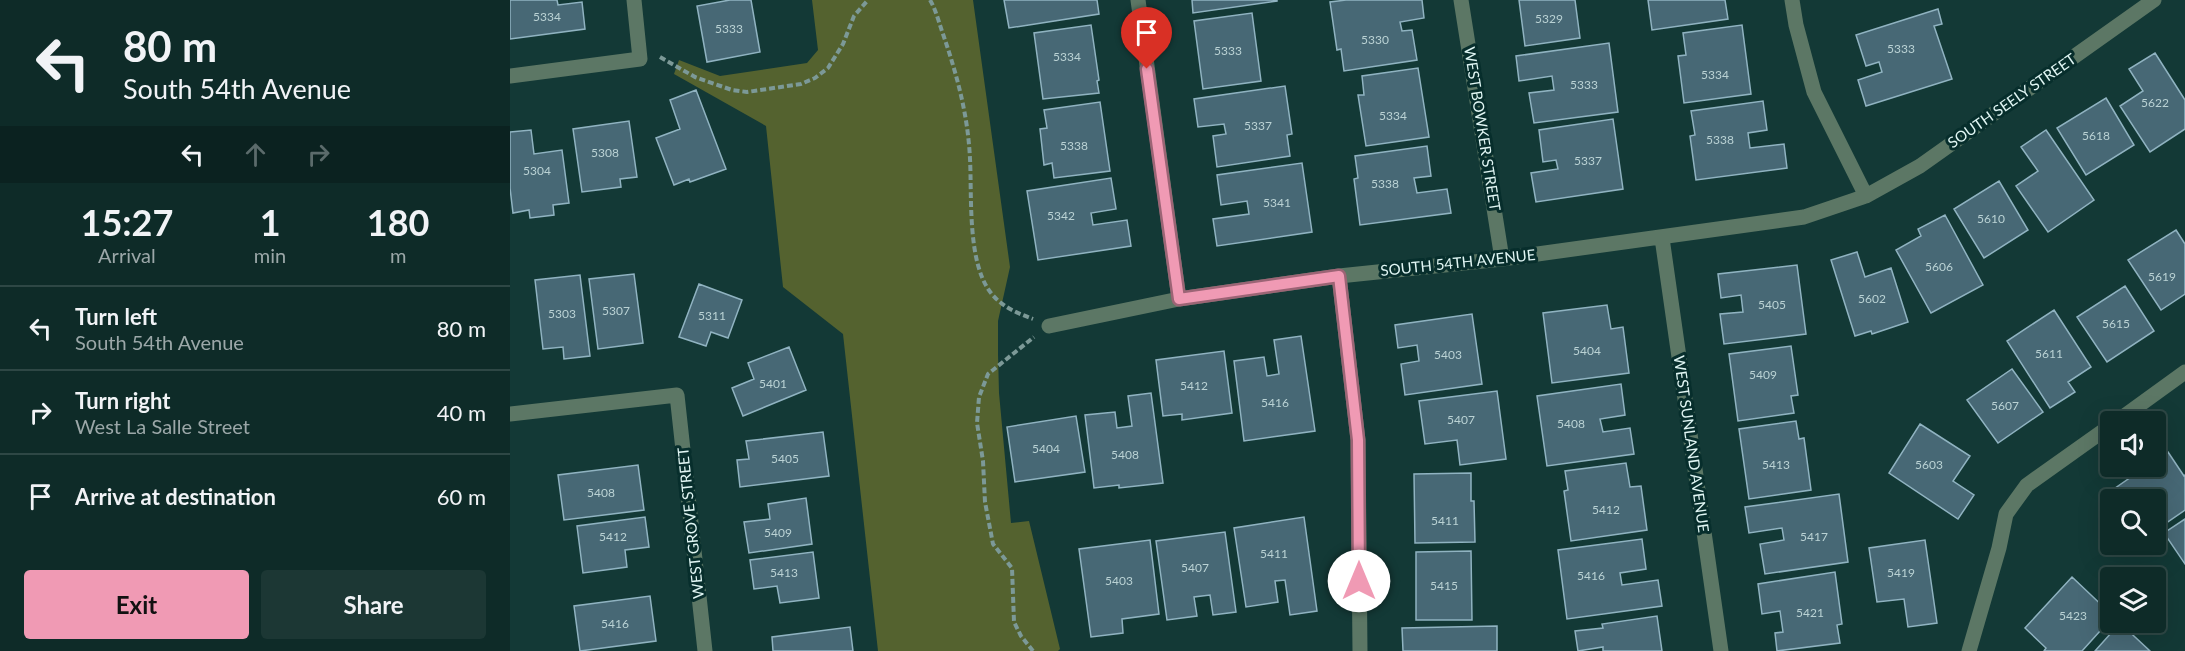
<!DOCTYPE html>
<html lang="en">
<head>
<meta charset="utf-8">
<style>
  body { margin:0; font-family:Lato,sans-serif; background:#1c3734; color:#f1f3f6; height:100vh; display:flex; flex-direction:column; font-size:22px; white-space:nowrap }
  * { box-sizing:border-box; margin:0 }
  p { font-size:20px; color:#9ba7a8 }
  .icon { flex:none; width:33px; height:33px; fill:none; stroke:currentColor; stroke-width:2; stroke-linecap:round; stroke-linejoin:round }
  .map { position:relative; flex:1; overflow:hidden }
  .details { display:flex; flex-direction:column; background:#0e2b28; width:510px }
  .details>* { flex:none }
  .hud { background:#0e2b28; color:#f1f3f6; overflow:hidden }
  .buttons { position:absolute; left:1590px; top:411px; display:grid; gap:12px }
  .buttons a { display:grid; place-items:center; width:66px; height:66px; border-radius:6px; background:#0e2b28; box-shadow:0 6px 24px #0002,0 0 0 2px #2e4745; font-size:30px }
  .pin { position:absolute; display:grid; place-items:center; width:51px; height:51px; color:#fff; margin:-62px -26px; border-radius:50% 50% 50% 0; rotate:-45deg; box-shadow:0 0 6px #0007 }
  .pin .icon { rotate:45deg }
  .me { position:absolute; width:66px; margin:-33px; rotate:0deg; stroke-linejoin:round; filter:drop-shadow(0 0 4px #0008) }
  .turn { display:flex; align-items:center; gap:21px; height:126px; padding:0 24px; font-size:27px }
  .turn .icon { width:78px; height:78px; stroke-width:2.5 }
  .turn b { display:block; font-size:42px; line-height:51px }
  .lanes { display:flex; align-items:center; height:57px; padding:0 24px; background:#0003; justify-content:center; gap:30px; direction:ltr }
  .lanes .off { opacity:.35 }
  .eta { display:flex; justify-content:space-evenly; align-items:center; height:102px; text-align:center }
  .eta b { font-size:36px; font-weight:700; line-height:42px }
  .action { display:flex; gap:12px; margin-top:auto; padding:12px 24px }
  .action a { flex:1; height:69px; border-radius:6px; background:#f09ab4; color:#111; font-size:24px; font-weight:700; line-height:69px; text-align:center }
  .action a+a { background:#1c3734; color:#f1f3f6 }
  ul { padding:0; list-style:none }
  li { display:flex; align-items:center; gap:18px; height:84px; padding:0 24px; border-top:2px solid #2e4745 }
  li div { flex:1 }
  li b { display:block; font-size:22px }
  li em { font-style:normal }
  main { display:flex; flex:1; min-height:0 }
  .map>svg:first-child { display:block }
  .green { fill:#54622f }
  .building { fill:#476875; stroke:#90b3c1; stroke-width:1.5 }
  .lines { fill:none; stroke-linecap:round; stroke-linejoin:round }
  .path { stroke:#7c9997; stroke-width:4; stroke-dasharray:6 3; stroke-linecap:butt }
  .minor { stroke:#5c7765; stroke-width:15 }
  .route-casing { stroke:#9c6475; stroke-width:15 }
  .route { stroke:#f09ab4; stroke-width:10 }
  .labels { text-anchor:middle; stroke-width:6; stroke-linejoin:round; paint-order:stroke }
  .number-label { font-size:12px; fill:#bad2d4 }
  .street-label { font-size:15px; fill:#e1f6f4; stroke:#072e2c }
</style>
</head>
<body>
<main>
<section class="details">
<div class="hud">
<div class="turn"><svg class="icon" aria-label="left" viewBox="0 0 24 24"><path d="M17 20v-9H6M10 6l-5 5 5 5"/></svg><div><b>80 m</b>South 54th Avenue</div></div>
<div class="lanes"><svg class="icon" aria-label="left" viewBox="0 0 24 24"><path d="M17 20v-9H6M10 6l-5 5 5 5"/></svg><svg class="icon off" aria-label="ahead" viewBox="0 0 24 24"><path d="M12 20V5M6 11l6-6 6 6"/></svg><svg class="icon off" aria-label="right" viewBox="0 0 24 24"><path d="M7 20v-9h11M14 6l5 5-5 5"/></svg></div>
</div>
<div class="eta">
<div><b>15:27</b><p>Arrival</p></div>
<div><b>1</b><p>min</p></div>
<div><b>180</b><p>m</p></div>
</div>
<ul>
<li><svg class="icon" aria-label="left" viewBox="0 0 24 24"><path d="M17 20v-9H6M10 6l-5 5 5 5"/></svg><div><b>Turn left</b><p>South 54th Avenue</p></div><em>80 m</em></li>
<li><svg class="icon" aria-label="right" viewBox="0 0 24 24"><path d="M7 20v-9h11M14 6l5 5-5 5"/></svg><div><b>Turn right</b><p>West La Salle Street</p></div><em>40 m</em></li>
<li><svg class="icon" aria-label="arrive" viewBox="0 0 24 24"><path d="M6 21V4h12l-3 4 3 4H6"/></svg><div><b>Arrive at destination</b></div><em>60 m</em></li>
</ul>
<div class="action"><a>Exit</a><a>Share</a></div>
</section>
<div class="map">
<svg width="1675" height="651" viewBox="0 0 1675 651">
  <rect width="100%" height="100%" fill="#133936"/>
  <path class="green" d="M302,0H463L500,267L488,321V354L489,393L501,523L519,521L550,649L548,651H368L333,334L273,287L256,126L164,74L169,60L210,76L297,63L308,50Z"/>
  <path class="building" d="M0,0H47L48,5L72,2L75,29L0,39Z
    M220,0H241L250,52L197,62L187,6Z
    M494,0H587L589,14L499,28Z
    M682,0H767V1L683,13Z
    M836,0H912L914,18L890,22L892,31L902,30L907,60L834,71L831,49L827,50L820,2Z
    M1009,0H1065L1070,38L1015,46Z
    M1138,0H1215L1218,19L1142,30Z
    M1428,9L1432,24L1424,26L1442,79L1356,106L1348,80L1372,72L1369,62L1356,66L1346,35Z
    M742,13L751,81L693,89L684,21Z
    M581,25L589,80L587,81L589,93L533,99L524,33Z
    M1232,25L1241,94L1174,103L1168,56L1176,55L1173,33Z
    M1099,43L1108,112L1024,123L1019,93L1044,90L1042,76L1009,81L1006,56Z
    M1645,53L1675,100V129L1640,152L1610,106L1633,91L1619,69Z
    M908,68L919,137L856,146L848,95H854L852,76Z
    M775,86L782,134L777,135L780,156L707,167L703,136L716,134L714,124L688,127L684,99Z
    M186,90L216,169L180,182L179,179L164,185L146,138L170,129L160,100Z
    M1596,98L1624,145L1576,175L1547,128Z
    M1253,101L1257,130L1238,133L1240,148L1274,144L1277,168L1186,180L1180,136L1185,135L1181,111Z
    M590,102L600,171L544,178L542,163L534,165L530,129L537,128L534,110Z
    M1103,119L1113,189L1026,202L1021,173L1048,169L1046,160L1033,162L1029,130Z
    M119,121L127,177L110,179L111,187L72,192L63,129Z
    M21,130L24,154L52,150L59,203L43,205L44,215L20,218L19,210L3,213L0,188V132Z
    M1536,130L1584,200L1538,232L1506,186L1528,171L1511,147Z
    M917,146L921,176L904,178L907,193L937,189L941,213L850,225L844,179L848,178L845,156Z
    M792,163L802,232L707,246L703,219L739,214L737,201L711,205L707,175Z
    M601,178L606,209L581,213L583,225L617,220L621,246L528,260L517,191Z
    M1489,181L1518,230L1474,258L1444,209Z
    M1435,215L1473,285L1421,313L1386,250L1411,236L1408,229Z
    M1666,230L1675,244V294L1651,310L1618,260Z
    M1347,252L1355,277L1381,268L1398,322L1362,334L1361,331L1345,336L1321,260Z
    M1287,265L1296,334L1214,344L1210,314L1233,312L1231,295L1211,298L1208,274Z
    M124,274L133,343L88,349L79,279Z
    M70,275L80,356L54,359L53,347L33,349L25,280Z
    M189,284L232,300L218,338L201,332L196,346L169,337Z
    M1615,286L1644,331L1597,362L1567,317Z
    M1097,305L1101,329L1113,327L1119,373L1042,383L1033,313Z
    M1544,310L1581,367L1558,382L1565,392L1540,408L1497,341Z
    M962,314L972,384L895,395L891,364L909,361L907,345L888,348L885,325Z
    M791,336L805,431L734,441L724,361L754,357L757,376L769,374L764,340Z
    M1281,346L1288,395L1281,396L1284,413L1228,421L1219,354Z
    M279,347L296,390L233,416L222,388L244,379L238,363Z
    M714,351L722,413L672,420V414L653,416L646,360Z
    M1502,369L1533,412L1488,443L1457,400Z
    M1111,384L1115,415L1090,419L1093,432L1120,428L1124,454L1037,466L1027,396Z
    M987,391L996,459L950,465L947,440L915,444L909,401Z
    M641,393L653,483L609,488V485L584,488L575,415L605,412L607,428L622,426L618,396Z
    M566,416L575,472L505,482L497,427Z
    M1286,421L1289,439L1294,438L1301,490L1239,499L1229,429Z
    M1410,424L1460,456L1443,481L1464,495L1448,519L1379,473Z
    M313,432L319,476L230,487L227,460L239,459L236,441Z
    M1658,452L1674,476L1675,475V510L1646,530V500H1607L1601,491L1637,466H1646V461Z
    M1116,463L1120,487L1131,486L1137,530L1061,541L1054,491L1058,490L1055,471Z
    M128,465L134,510L54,520L48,475Z
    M961,473V501H964L965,542L905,543L904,474Z
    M1329,494L1338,562L1255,574L1250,544L1274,540L1272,528L1239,533L1235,507Z
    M296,498L302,544L239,553L234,522L260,519L258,504Z
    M135,517L139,547L115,550L117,567L73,573L67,526Z
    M794,517L807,611L780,615L775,580L765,581L768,602L736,607L724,528Z
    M1675,519V564L1654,533Z
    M715,532L726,612L703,615L700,595L684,597L687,616L657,620L646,541Z
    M1132,539L1136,569L1110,573L1112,585L1148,580L1152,606L1057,619L1048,550Z
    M640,540L649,614L612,619L613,633L581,637L569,549Z
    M1415,540L1427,623L1398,627L1394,599L1367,602L1359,548Z
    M961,551L962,620H906V552Z
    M303,552L309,598L270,603L267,586L244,589L240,560Z
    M1325,572L1332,624L1327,625L1330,643L1267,651L1265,633L1273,632L1270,611L1252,614L1248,584Z
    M1562,577L1600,613V620L1572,651H1534L1536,648L1515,628Z
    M140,596L146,641L70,651L64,606Z
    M1147,616L1152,651H1093V647L1068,651L1065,631L1093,628L1092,624Z
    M1610,623L1640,651H1585Z
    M987,626V651H893L892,628Z
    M340,627L343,651H263L262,637Z"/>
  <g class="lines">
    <path class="path" d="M420,0C426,10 429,23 433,34C447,75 458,115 460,159C462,196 457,263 481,293C492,307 507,313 523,319
      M150,57L185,77L222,90L237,92L291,84L305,78L318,68L333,44L344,16L358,0
      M523,651L511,636L504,622L502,568L483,544L475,502L473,461L467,423L469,397L478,374L524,337"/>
    <path class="minor" d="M628,0L669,299
      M951,0L992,259
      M1282,0L1286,25L1304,92L1356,196
      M0,76L130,59L124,0
      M1152,238L1211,651
      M829,276L848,440L850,651
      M539,326L669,299L829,276L992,259L1294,217L1356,196L1410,166L1644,0
      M0,414L167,395L195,651
      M1606,422L1675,372
      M1459,651L1489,548L1496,514L1517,485L1600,426"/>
  </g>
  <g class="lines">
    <defs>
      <path id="route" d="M637,69L669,299L829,276L848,440L849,581"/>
    </defs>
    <use href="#route" class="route-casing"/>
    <use href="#route" class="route"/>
  </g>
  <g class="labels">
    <g class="number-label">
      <text x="37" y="21">5334</text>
      <text x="1039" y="23">5329</text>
      <text x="219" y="33">5333</text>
      <text x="865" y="44">5330</text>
      <text x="1391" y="53">5333</text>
      <text x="718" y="55">5333</text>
      <text x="557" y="61">5334</text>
      <text x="1205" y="79">5334</text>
      <text x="1074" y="89">5333</text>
      <text x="1645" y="107">5622</text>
      <text x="883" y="120">5334</text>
      <text x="748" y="130">5337</text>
      <text x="1586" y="140">5618</text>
      <text x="1210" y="144">5338</text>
      <text x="564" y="150">5338</text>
      <text x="95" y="157">5308</text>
      <text x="1078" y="165">5337</text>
      <text x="27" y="175">5304</text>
      <text x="875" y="188">5338</text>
      <text x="767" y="207">5341</text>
      <text x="551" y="220">5342</text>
      <text x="1481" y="223">5610</text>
      <text x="1429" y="271">5606</text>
      <text x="1652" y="281">5619</text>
      <text x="1362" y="303">5602</text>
      <text x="1262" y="309">5405</text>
      <text x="106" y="315">5307</text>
      <text x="52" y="318">5303</text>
      <text x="202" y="320">5311</text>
      <text x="1606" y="328">5615</text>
      <text x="1077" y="355">5404</text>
      <text x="1539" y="358">5611</text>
      <text x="938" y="359">5403</text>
      <text x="1253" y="379">5409</text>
      <text x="263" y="388">5401</text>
      <text x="684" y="390">5412</text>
      <text x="765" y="407">5416</text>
      <text x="1495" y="410">5607</text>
      <text x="951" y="424">5407</text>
      <text x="1061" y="428">5408</text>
      <text x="536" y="453">5404</text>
      <text x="615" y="459">5408</text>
      <text x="275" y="463">5405</text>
      <text x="1266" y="469">5413</text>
      <text x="1419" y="469">5603</text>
      <text x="91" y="497">5408</text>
      <text x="1096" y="514">5412</text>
      <text x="935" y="525">5411</text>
      <text x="268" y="537">5409</text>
      <text x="103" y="541">5412</text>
      <text x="1304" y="541">5417</text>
      <text x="764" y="558">5411</text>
      <text x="685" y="572">5407</text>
      <text x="274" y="577">5413</text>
      <text x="1391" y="577">5419</text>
      <text x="1081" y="580">5416</text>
      <text x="609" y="585">5403</text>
      <text x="934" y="590">5415</text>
      <text x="1300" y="617">5421</text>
      <text x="1563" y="620">5423</text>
      <text x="105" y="628">5416</text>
    </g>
    <g class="street-label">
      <text transform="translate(1502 101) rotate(-35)" y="5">SOUTH SEELY STREET</text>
      <text transform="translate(972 129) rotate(81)" y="5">WEST BOWKER STREET</text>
      <text transform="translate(948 263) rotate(-6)" y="5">SOUTH 54TH AVENUE</text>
      <text transform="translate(1181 444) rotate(82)" y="5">WEST SUNLAND AVENUE</text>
      <text transform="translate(181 523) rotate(-96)" y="5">WEST GROVE STREET</text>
    </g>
  </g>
</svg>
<div class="buttons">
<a><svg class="icon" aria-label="sound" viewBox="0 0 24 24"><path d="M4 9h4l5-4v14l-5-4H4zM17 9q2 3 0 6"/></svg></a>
<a><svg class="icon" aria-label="search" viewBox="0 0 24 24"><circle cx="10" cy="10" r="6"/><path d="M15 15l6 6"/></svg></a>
<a><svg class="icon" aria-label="layers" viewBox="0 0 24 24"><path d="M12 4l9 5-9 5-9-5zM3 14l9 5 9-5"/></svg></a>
</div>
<div class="pin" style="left:637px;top:69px;background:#d93025"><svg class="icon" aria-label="arrive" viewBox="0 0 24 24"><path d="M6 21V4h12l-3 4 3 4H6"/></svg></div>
<svg class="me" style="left:849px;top:581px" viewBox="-20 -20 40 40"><circle r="19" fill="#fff"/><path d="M0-13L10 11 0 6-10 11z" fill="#f09ab4"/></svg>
</div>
</main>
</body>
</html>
